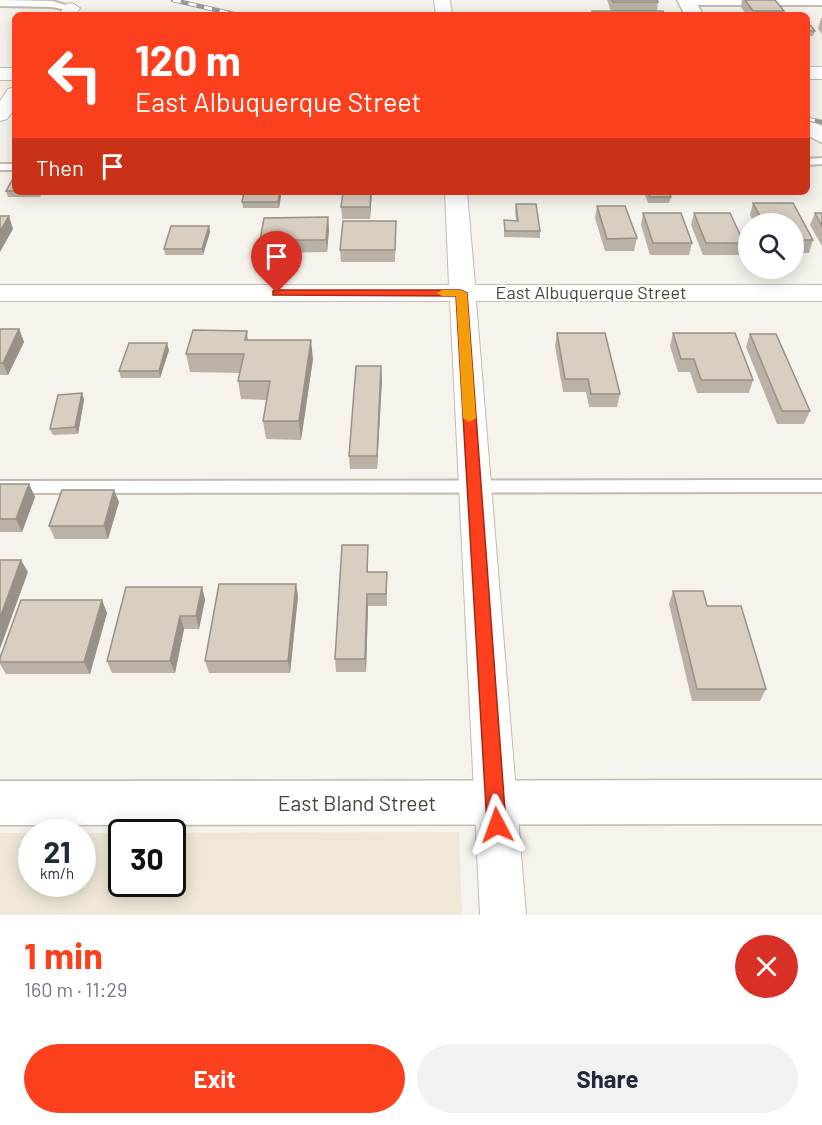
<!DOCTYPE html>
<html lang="en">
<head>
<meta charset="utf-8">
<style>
  body { margin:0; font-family:Barlow,sans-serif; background:#f2f2f3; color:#1f2937; height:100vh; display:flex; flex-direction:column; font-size:22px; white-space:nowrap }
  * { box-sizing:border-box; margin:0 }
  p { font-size:20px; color:#747a83 }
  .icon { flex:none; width:33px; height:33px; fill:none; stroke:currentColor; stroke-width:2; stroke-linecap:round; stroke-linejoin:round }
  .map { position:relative; height:915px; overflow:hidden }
  .side { display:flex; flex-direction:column; background:#fff; flex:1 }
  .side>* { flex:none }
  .top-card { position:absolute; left:12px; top:12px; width:798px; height:183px; border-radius:9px; box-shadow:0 3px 15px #0003; background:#fc3f1d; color:#fff; overflow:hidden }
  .fabs { position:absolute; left:738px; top:213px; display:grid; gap:12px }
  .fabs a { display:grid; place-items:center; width:66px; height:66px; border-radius:50%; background:#fff; box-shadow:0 3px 15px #0003; font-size:30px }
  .speed { position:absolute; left:18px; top:819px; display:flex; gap:12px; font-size:30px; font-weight:700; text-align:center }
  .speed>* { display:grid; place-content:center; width:78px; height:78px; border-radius:50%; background:#fff; box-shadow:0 3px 15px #0003; line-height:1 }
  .speed small { font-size:15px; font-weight:400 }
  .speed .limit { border:3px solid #111; border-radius:9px; background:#fff; color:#111 }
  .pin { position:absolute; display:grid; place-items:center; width:51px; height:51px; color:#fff; margin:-62px -26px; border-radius:50% 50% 50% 0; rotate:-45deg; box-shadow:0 0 6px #0007 }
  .pin .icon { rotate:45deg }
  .me { position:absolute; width:66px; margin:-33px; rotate:356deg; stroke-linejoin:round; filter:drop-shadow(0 0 4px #0008) }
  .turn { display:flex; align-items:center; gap:21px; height:126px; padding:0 24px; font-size:27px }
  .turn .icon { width:78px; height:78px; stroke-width:2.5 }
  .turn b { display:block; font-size:42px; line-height:51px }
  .then { display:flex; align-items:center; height:57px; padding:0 24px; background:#0003; gap:12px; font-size:22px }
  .round { display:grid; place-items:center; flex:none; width:63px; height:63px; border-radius:32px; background:#f2f2f3 }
  .headline { display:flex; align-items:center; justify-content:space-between; height:102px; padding:0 24px }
  h1 { font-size:36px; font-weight:700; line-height:45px; color:#fc3f1d }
  .action { display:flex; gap:12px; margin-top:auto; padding:12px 24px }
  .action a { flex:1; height:69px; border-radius:36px; background:#fc3f1d; color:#fff; font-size:24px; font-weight:700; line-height:69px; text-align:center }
  .action a+a { background:#f2f2f3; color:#1f2937 }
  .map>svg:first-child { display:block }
  .education { fill:#efe8d6 }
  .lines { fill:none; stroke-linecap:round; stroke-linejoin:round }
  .service-casing { stroke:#c2bbae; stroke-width:4 }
  .minor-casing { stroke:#c2bbae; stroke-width:2 }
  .tertiary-casing { stroke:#c2bbae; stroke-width:3 }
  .service { fill:#fff; fill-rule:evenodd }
  .minor { fill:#fff; fill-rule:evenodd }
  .tertiary { fill:#fff; fill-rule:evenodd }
  .rail-casing { stroke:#9a9a9a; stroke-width:4.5 }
  .rail { stroke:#fff; stroke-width:3; stroke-dasharray:8; stroke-linecap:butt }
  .wall { fill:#bab2a6 }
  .shaded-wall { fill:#979187 }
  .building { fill:#d8cfc1; stroke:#979187; stroke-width:1.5 }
  .route { fill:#fc3f1d; stroke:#a42913; stroke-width:1.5 }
  .slow { fill:#f59e0b }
  .labels { text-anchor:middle; stroke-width:4.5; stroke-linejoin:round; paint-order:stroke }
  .street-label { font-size:18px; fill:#4b4439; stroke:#fff }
  .near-street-label { font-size:21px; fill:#4b4439; stroke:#fff }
</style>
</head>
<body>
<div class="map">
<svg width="822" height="915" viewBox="0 0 822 915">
  <rect width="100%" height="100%" fill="#f6f3ec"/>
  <path class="education" d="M459,832L462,915H0V833H31L32,884H82L83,833H121L122,884H172L173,833Z"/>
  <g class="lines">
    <defs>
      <path id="service" d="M0,0L52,1L76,8L72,11L52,7L0,6Z
        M685,0H822V5H687L683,2Z
        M822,158V164L807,165V159Z
        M0,164H15V170H0Z
        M822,480V492L0,493V481Z"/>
      <path id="minor" d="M434,0H450L452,15H436Z
        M72,3L80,8L75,15H59L66,4Z
        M807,67H822V79H807Z
        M0,68H15V80H0Z
        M15,87V108L7,119L0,121V101L8,89Z
        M445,192H467L475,285H822V301H476L526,915H480L450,301H0V285H449Z"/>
      <path id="tertiary" d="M677,0H695L703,15H685Z
        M807,119L822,126V143L807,135Z
        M822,780V824L0,825V781Z"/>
    </defs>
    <use href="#service" class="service-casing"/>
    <use href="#minor" class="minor-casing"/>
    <use href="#tertiary" class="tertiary-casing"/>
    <use href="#service" class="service"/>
    <use href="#minor" class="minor"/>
    <use href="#tertiary" class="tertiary"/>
    <defs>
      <path id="rail" d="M173,0L238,15
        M807,119L822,122"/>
    </defs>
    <use href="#rail" class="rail-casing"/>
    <use href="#rail" class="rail"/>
  </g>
  <path class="wall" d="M607,0H657L658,2L657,11L665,15H591L592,11H611Z
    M742,0H775L784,11L782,15H746L741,7Z
    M821,18H822V34L818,29Z
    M807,21L815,31L813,36H807Z
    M15,175V192H43L40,197H8L6,191Z
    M244,192H280L281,196L279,208H243L242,202Z
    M343,192H372L370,219H342L341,207Z
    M644,192H669L671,197L669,203H648Z
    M753,203H793L813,240L809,253H794V224H754L750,215Z
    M516,204L540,231V238L504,237V220H516L515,211Z
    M597,206L637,238L634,251H605L595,218Z
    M643,213L692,243L689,255H650L641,225Z
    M694,213L744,243L740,255H703L691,225Z
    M815,213H822V246L810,225Z
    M328,217L329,230L327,252L261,253L260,240Z
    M396,221L395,262H341L340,250Z
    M209,226L210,232L203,255H165L164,249Z
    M0,329H19L24,342L8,375H0Z
    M247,331L248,340L313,359L301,440L266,439L263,421L267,400L241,399L238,381L240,373L190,372L186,354Z
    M557,333L620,394L617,407H589L586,392H563L555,346Z
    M673,333L753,380L749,393H697L690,372H678L670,346Z
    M750,334L810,411L804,424H777L746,347Z
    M169,350L160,378H121L119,371Z
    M382,379L377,469H350L349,456Z
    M82,393L84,400L78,434L53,435L50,429Z
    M0,484H29L35,497L22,532H0Z
    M119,502L108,539H55L49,526Z
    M368,558V572H387V606H368L366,672H336L335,659Z
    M296,584L298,596L290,673H209L205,661Z
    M202,587L205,600L199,629H184L175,673H112L107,661Z
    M673,591L707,606L766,689L760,701H692L669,604Z
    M102,600L107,613L90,674H6L0,664V658Z"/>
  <path class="shaded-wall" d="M280,192L281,196L279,208L278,202Z
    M371,192H372L370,219V207Z
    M9,216L13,229L0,252V231Z
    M328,217L329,230L327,252L326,240Z
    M209,226L210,232L203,255L202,249Z
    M19,329L24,342L8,375L3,363Z
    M311,340L313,359L301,440L299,421Z
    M167,343L169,350L160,378L159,371Z
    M381,366L382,379L377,469V456Z
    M82,393L84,400L78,434L75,427Z
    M29,484L35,497L22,532L16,519Z
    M114,490L119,502L108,539L104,526Z
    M21,560L28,572L0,649V618Z
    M296,584L298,596L290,673L288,661Z
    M202,587L205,600L199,629L196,616Z
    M367,594L368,606L366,672L365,659Z
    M102,600L107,613L90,674L84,662Z
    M180,616L184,629L175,673L170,661Z"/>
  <path class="building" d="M612,0H657L658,2H613Z
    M745,0H775L784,11H753Z
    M592,11H663L665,15H593Z
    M807,21L815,31H807Z
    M15,175V191H6Z
    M244,192H280L278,202H242Z
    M343,192H371L370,207H341Z
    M648,192H669L671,197H650Z
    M753,203H793L813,240H794V224H764Z
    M516,204H536L540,231H505L504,220L518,221Z
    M597,206H625L637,238L607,239Z
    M643,213H681L692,243H653Z
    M694,213H730L744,243H706Z
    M815,213H822V226Z
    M0,216H9L0,231Z
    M328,217L326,240H260L264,218Z
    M343,221H396L395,250H340Z
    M171,226H209L202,249H164Z
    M0,329H19L3,363H0Z
    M193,330L247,331L245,340H311L299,421H263L270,381H238L244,354H186Z
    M557,333H605L620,394H591L588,379H565Z
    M673,333H735L753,380H701L694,359H681Z
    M750,334H776L810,411H782Z
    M129,343H167L159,371H119Z
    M356,366H381L377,456H349Z
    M82,393L75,427L50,429L58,395Z
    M0,484H29L16,519H0Z
    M62,490H114L104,526H49Z
    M342,545H368L367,572H387L386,594H367L365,659H335Z
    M0,560H21L0,618Z
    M219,584H296L288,661H205Z
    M126,587H202L196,616H180L170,661H107Z
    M673,591H703L707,606H741L766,689H697Z
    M21,600H102L84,662H0V658Z"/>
  <path class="route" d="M277,290H461L467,293L506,825L503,832L497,835L490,832L487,825L456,296L273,295V291Z"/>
  <path class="slow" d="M461,290L467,293L476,418L469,422L463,418L456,296H442L437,293L442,290Z"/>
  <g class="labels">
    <g class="street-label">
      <text x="591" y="299">East Albuquerque Street</text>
    </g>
    <g class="near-street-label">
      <text x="357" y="811">East Bland Street</text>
    </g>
  </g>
</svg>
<div class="fabs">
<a><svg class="icon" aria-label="search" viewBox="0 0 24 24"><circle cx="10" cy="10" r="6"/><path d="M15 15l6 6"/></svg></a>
</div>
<div class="speed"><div>21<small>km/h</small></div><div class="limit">30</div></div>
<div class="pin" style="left:277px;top:293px;background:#d93025"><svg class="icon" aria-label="arrive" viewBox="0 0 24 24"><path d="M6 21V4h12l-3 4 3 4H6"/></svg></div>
<svg class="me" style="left:497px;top:825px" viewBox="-20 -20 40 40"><path d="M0-17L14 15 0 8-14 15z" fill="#fc3f1d" stroke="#fff" stroke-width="4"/></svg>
<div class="top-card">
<div class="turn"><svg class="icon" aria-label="left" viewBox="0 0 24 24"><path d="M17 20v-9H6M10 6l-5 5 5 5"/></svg><div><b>120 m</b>East Albuquerque Street</div></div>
<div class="then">Then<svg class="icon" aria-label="arrive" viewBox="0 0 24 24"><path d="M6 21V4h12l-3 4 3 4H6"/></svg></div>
</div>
</div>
<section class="side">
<div class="headline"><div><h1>1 min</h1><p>160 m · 11:29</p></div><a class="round" style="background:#d93025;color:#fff"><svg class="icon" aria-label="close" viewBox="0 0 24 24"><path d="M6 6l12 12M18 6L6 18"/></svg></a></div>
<div class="action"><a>Exit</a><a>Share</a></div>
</section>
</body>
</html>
